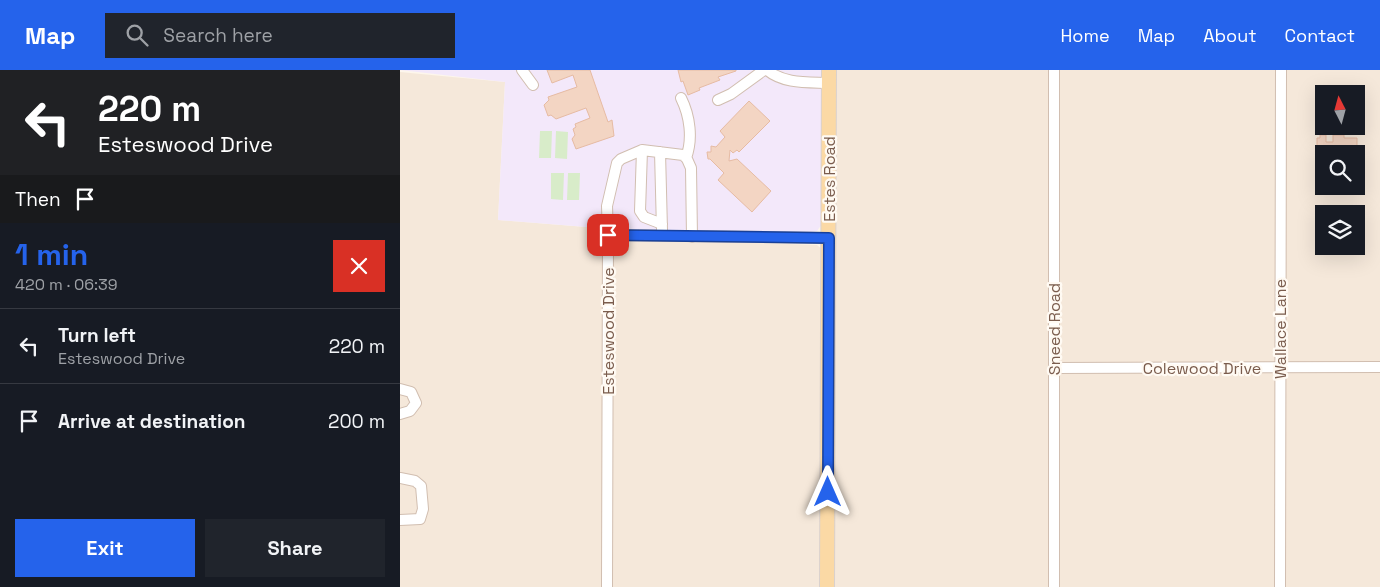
<!DOCTYPE html>
<html lang="en">
<head>
<meta charset="utf-8">
<style>
  body { margin:0; font-family:"Space Grotesk",sans-serif; background:#20242c; color:#f1f3f6; height:100vh; display:flex; flex-direction:column; font-size:19px; white-space:nowrap }
  * { box-sizing:border-box; margin:0 }
  p { font-size:16px; color:#9ea1a6 }
  .icon { flex:none; width:28px; height:28px; fill:none; stroke:currentColor; stroke-width:2; stroke-linecap:round; stroke-linejoin:round }
  .map { position:relative; flex:1; overflow:hidden }
  .side { display:flex; flex-direction:column; background:#171b24; width:400px }
  .side>* { flex:none }
  .banner { background:#202124; color:#fff; overflow:hidden }
  .needle { width:32px; rotate:354deg }
  .buttons { position:absolute; left:915px; top:15px; display:grid; gap:10px }
  .buttons a { display:grid; place-items:center; width:50px; height:50px; border-radius:0px; background:#171b24; box-shadow:0 5px 20px #0002; font-size:25px }
  .pin { position:absolute; display:grid; place-items:center; width:42px; height:42px; color:#fff; margin:-21px; border-radius:10px; box-shadow:0 2px 8px #0006 }
  .me { position:absolute; width:55px; margin:-28px; rotate:0deg; stroke-linejoin:round; filter:drop-shadow(0 0 4px #0008) }
  .turn { display:flex; align-items:center; gap:18px; height:105px; padding:0 15px; font-size:22px }
  .turn .icon { width:65px; height:65px; stroke-width:2.5 }
  .turn b { display:block; font-size:35px; line-height:42px }
  .then { display:flex; align-items:center; height:48px; padding:0 15px; background:#0003; gap:10px; font-size:19px }
  .round { display:grid; place-items:center; flex:none; width:52px; height:52px; border-radius:0px; background:#20242c }
  .headline { display:flex; align-items:center; justify-content:space-between; height:85px; padding:0 15px }
  h1 { font-size:30px; font-weight:800; line-height:38px; color:#2563eb }
  .action { display:flex; gap:10px; margin-top:auto; padding:10px 15px }
  .action a { flex:1; height:58px; border-radius:0px; background:#2563eb; color:#fff; font-size:20px; font-weight:800; line-height:58px; text-align:center }
  .action a+a { background:#20242c; color:#f1f3f6 }
  ul { padding:0; list-style:none }
  li { display:flex; align-items:center; gap:15px; height:75px; padding:0 15px; border-top:1px solid #363941 }
  li div { flex:1 }
  li b { display:block; font-size:19px }
  li em { font-style:normal }
  header { display:flex; align-items:center; gap:30px; box-sizing:border-box; height:70px; padding:0 25px; background:#2563eb; color:#fff }
  header strong { font-size:24px }
  nav { display:flex; gap:28px; margin-inline-start:auto; font-size:18px }
  .search { width:350px; height:45px; background:#20242c; display:flex; align-items:center; gap:12px; box-sizing:border-box; padding:0 18px; border-radius:0px; color:#9ea1a6; font-size:19px }
  main { display:flex; flex:1; min-height:0 }
  .map>svg:first-child { display:block }
  .residential { fill:#f5e8da; fill-rule:evenodd }
  .education { fill:#f3e8fa }
  .green { fill:#d8ecc9 }
  .building { fill:#f3d5c3; stroke:#e6bba3 }
  .lines { fill:none; stroke-linecap:round; stroke-linejoin:round }
  .minor-casing { stroke:#d1beb0; stroke-width:12 }
  .major-casing { stroke:#dad1cd; stroke-width:16 }
  .minor { stroke:#fff; stroke-width:10 }
  .major { stroke:#fbd9a5; stroke-width:14 }
  .route-casing { stroke:#184099; stroke-width:12 }
  .route { stroke:#2563eb; stroke-width:9 }
  .labels { text-anchor:middle; stroke-width:4.5; stroke-linejoin:round; paint-order:stroke }
  .street-label { font-size:16px; fill:#7a5c4d; stroke:#fffaf3 }
</style>
</head>
<body>
<header>
<strong>Map</strong>
<div class="search"><svg class="icon" aria-label="search" viewBox="0 0 24 24"><circle cx="10" cy="10" r="6"/><path d="M15 15l6 6"/></svg>Search here</div>
<nav><a>Home</a><a>Map</a><a>About</a><a>Contact</a></nav>
</header>
<main>
<section class="side">
<div class="banner">
<div class="turn"><svg class="icon" aria-label="left" viewBox="0 0 24 24"><path d="M17 20v-9H6M10 6l-5 5 5 5"/></svg><div><b>220 m</b>Esteswood Drive</div></div>
<div class="then">Then<svg class="icon" aria-label="arrive" viewBox="0 0 24 24"><path d="M6 21V4h12l-3 4 3 4H6"/></svg></div>
</div>
<div class="headline"><div><h1>1 min</h1><p>420 m · 06:39</p></div><a class="round" style="background:#d93025;color:#fff"><svg class="icon" aria-label="close" viewBox="0 0 24 24"><path d="M6 6l12 12M18 6L6 18"/></svg></a></div>
<ul>
<li><svg class="icon" aria-label="left" viewBox="0 0 24 24"><path d="M17 20v-9H6M10 6l-5 5 5 5"/></svg><div><b>Turn left</b><p>Esteswood Drive</p></div><em>220 m</em></li>
<li><svg class="icon" aria-label="arrive" viewBox="0 0 24 24"><path d="M6 21V4h12l-3 4 3 4H6"/></svg><div><b>Arrive at destination</b></div><em>200 m</em></li>
</ul>
<div class="action"><a>Exit</a><a>Share</a></div>
</section>
<div class="map">
<svg width="980" height="517" viewBox="0 0 980 517">
  <rect width="100%" height="100%" fill="#fdf6ec"/>
  <path class="residential" d="M436,0H980V517H431ZM924,24H956V56H924ZM924,84H956V116H924ZM924,144H956V176H924Z
    M0,2L105,12L98,150L199,158L200,167L417,175L425,182L421,517H0Z"/>
  <path class="education" d="M0,0H421L422,154L417,161L404,164H367L199,158L98,150L105,12Z"/>
  <path class="green" d="M140,61H152L151,88H139Z
    M156,61L168,62L167,89L155,88Z
    M151,103H164L163,130L151,129Z
    M168,103H180L179,130H167Z"/>
  <path class="building" d="M147,0H190L208,52L212,50L214,66L176,79L172,69L175,65L173,59L176,57L175,54L190,48L186,38L156,49L151,45L148,46L144,35L149,30L148,27L177,17L173,5L152,13Z
    M278,0H336V1L318,7L320,10L299,18L300,20L288,25L283,11L281,12Z
    M920,18H937V24H924V48H921V38H916V22H920Z
    M349,31L370,51L339,82L337,80L333,83L330,80L329,91L337,89L371,121L352,142L318,110L324,103L310,89H308L307,82H311V76L316,77L325,67L320,61Z
    M920,65H926V72H933V65H944V68H957V78H943V84H924V87H917V68H920Z
    M921,96H924V116H919V98Z"/>
  <g class="lines">
    <defs>
      <path id="minor" d="M122,0L133,15
        M367,0C384,14 407,12 429,13
        M654,0V517
        M281,28C290,46 293,69 286,88
        M318,30L331,24L364,0
        M242,80L240,141L244,147L262,154
        M260,82L262,160
        M208,165L207,136L217,93L221,89L242,80L283,85L287,89L291,98L292,167
        M654,298L980,297
        M0,319L11,322L16,333L10,341L0,344
        M0,408L15,411L21,416L23,439L20,449L0,450
        M207,517L208,165L429,168
        M880,517L881,0"/>
      <path id="major" d="M427,517L429,0"/>
    </defs>
    <use href="#minor" class="minor-casing"/>
    <use href="#major" class="major-casing"/>
    <use href="#minor" class="minor"/>
    <use href="#major" class="major"/>
  </g>
  <g class="lines">
    <defs>
      <path id="route" d="M208,165L429,168L428,422"/>
    </defs>
    <use href="#route" class="route-casing"/>
    <use href="#route" class="route"/>
  </g>
  <g class="labels">
    <g class="street-label">
      <text transform="translate(429 109) rotate(-90)" y="6">Estes Road</text>
      <text transform="translate(654 259) rotate(-90)" y="6">Sneed Road</text>
      <text transform="translate(880 259) rotate(-90)" y="6">Wallace Lane</text>
      <text transform="translate(208 261) rotate(-90)" y="6">Esteswood Drive</text>
      <text x="802" y="304">Colewood Drive</text>
    </g>
  </g>
</svg>
<div class="buttons">
<a><svg class="needle" viewBox="-14 -14 28 28"><path d="M0-13l5 13h-10z" fill="#e53935"/><path d="M0 13l5-13h-10z" fill="#9ea1a6"/></svg></a>
<a><svg class="icon" aria-label="search" viewBox="0 0 24 24"><circle cx="10" cy="10" r="6"/><path d="M15 15l6 6"/></svg></a>
<a><svg class="icon" aria-label="layers" viewBox="0 0 24 24"><path d="M12 4l9 5-9 5-9-5zM3 14l9 5 9-5"/></svg></a>
</div>
<div class="pin" style="left:208px;top:165px;background:#d93025"><svg class="icon" aria-label="arrive" viewBox="0 0 24 24"><path d="M6 21V4h12l-3 4 3 4H6"/></svg></div>
<svg class="me" style="left:428px;top:422px" viewBox="-20 -20 40 40"><path d="M0-17L14 15 0 8-14 15z" fill="#2563eb" stroke="#fff" stroke-width="4"/></svg>
</div>
</main>
</body>
</html>
